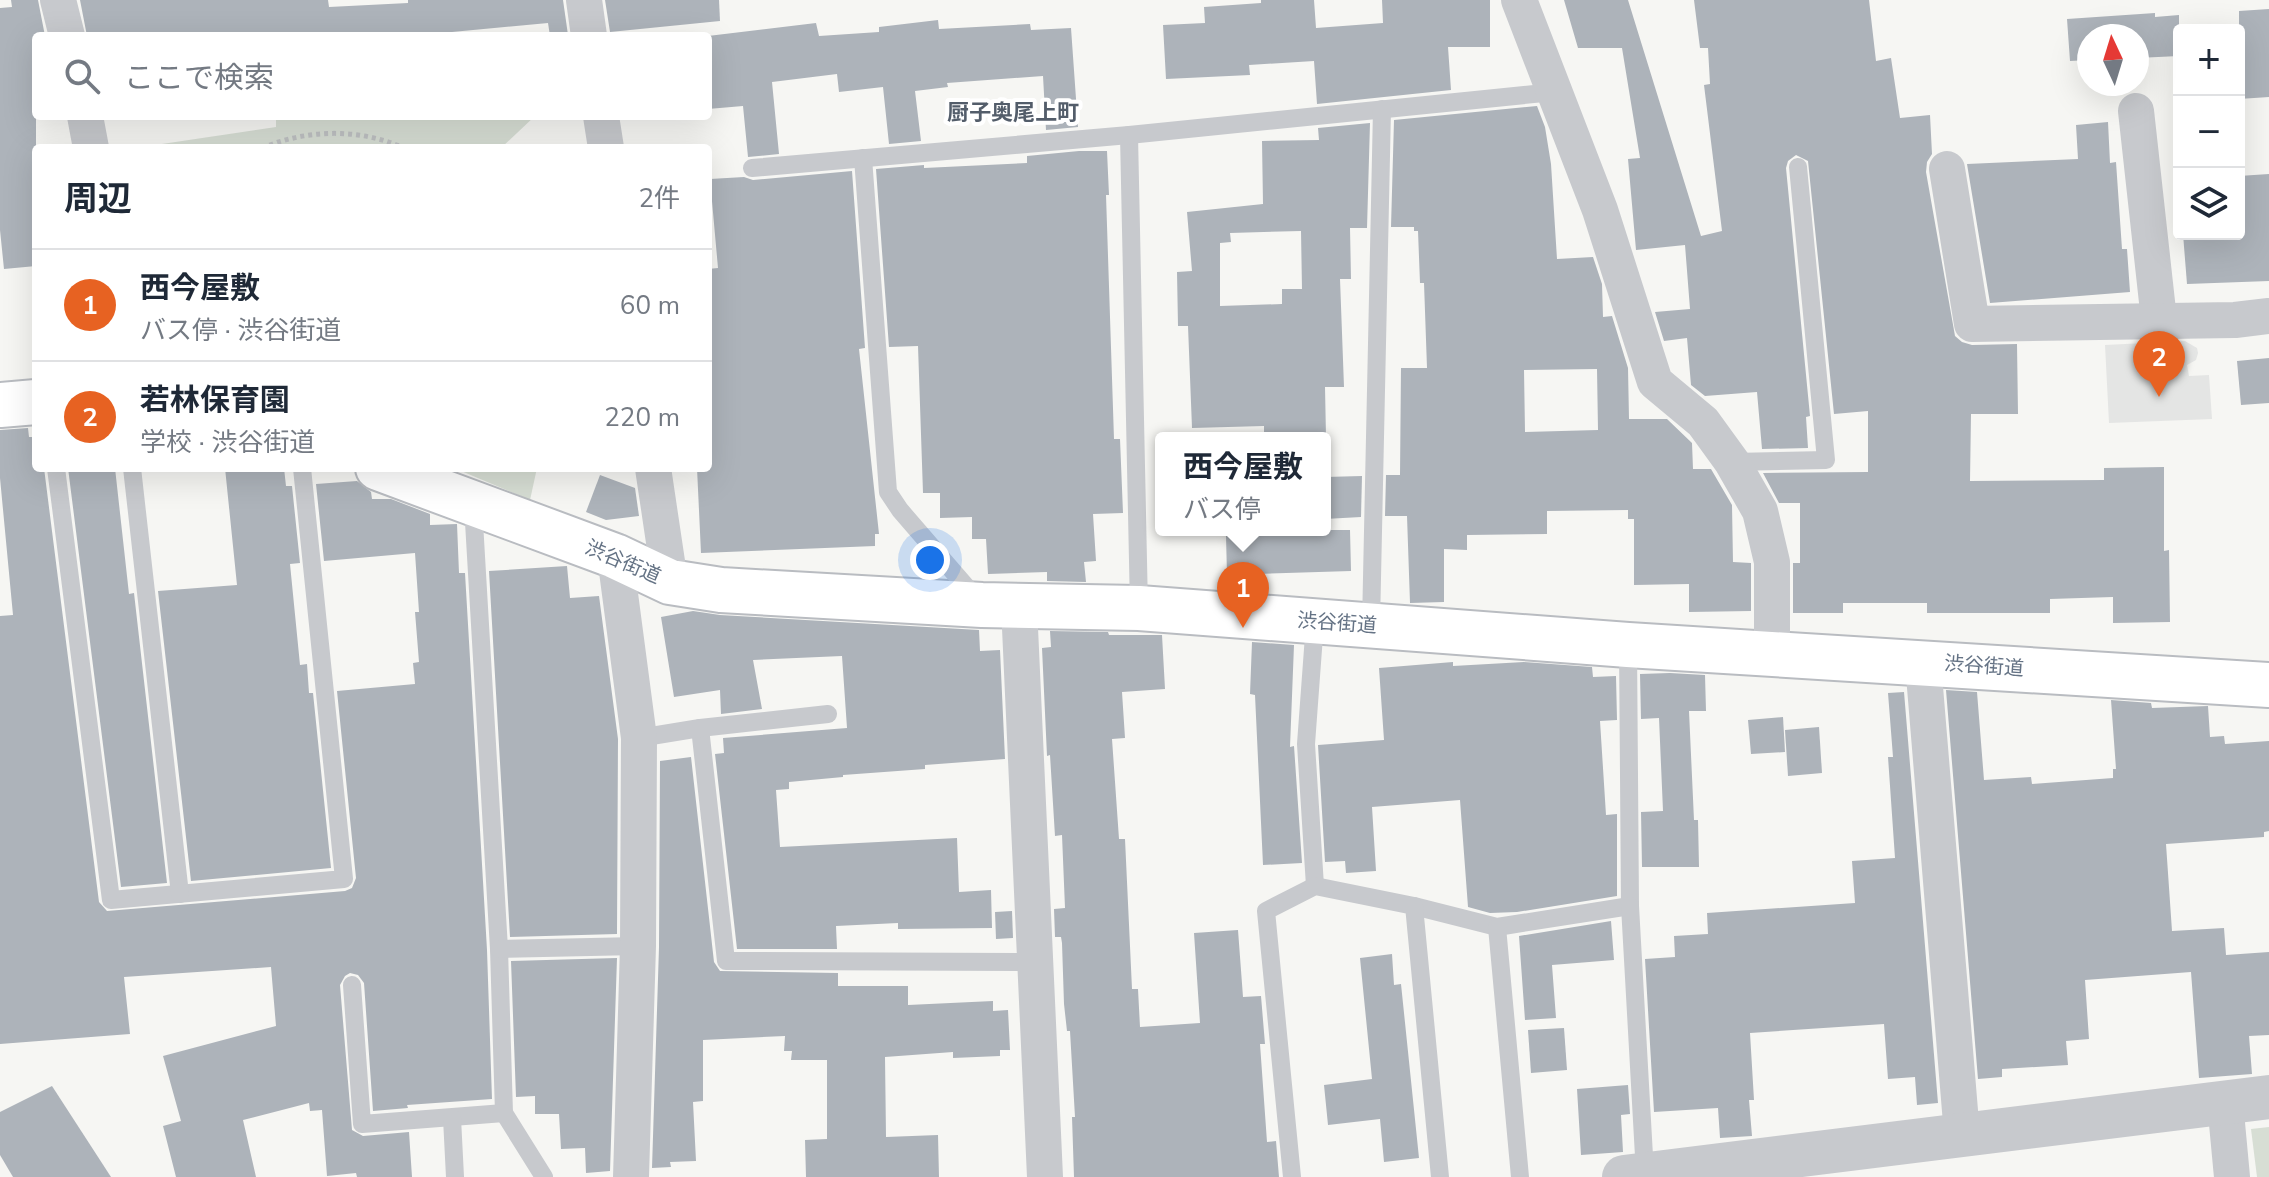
<!DOCTYPE html>
<html lang="ja">
<head>
<meta charset="utf-8">
<style>
	body { margin:0; font-family:"Nunito Sans","Noto Sans JP",sans-serif; background:#f2f2f3; color:#1f2937 }
	.controls { position:absolute; right:24px; top:24px; display:grid; overflow:hidden; border-radius:8px; box-shadow:0 8px 32px #0002 }
	.controls button { width:72px; height:72px; display:grid; place-items:center; padding:0; border:0; border-bottom:2px solid #e0e1e3; background:#fff; color:#1f2937; font:40px sans-serif }
	.compass { position:absolute; left:2077px; top:24px; width:72px; height:72px; border-radius:50%; background:#fff; box-shadow:0 8px 32px #0002; rotate:356deg }
	.you { position:absolute; left:930px; top:560px; width:28px; height:28px; margin:-20px; border:6px solid #fff; border-radius:50%; background:#1a73e8; box-shadow:0 0 0 12px #1a73e833 }
	.badge { display:grid; place-items:center; width:52px; height:52px; border-radius:50%; background:#e76222; color:#fff; font-size:26px; font-weight:700 }
	.pin { position:absolute; translate:-50% -66px; filter:drop-shadow(0 2px 4px #0008) }
	.pin::after { content:''; position:absolute; top:42px; width:28px; height:24px; background:inherit; clip-path:polygon(0 0,100% 0,50% 100%) }
	.popup { position:absolute; left:1155px; top:432px; width:176px; height:104px; box-sizing:border-box; display:grid; place-content:center; border-radius:8px; background:#fff; filter:drop-shadow(0 2px 6px #0005); font-size:26px; white-space:nowrap; color:#747a83 }
	.popup b { font-size:30px; color:#1f2937 }
	.popup::after { content:''; position:absolute; left:50%; top:100%; margin-left:-16px; border:16px solid transparent; border-top-color:#fff }
	.list { margin:0; padding:0; list-style:none }
	h2 { display:flex; justify-content:space-between; align-items:center; height:104px; margin:0; padding:0 32px; font-size:34px }
	h2 small { font-size:26px; font-weight:400; color:#747a83 }
	.list li { display:grid; grid-template-columns:52px 1fr auto; gap:24px; align-items:center; box-sizing:border-box; height:112px; padding:0 32px; border-top:2px solid #e0e1e3 }
	.list b { display:block; font-size:30px; white-space:nowrap }
	.list p { margin:0; font-size:26px; white-space:nowrap; color:#747a83 }
	.list em { font-size:26px; font-style:normal; color:#747a83 }
	.icon { flex:none; width:44px; height:44px; fill:none; stroke:currentColor; stroke-width:2; stroke-linecap:round; stroke-linejoin:round }
	.map { position:relative; flex:none; width:2269px; height:1177px; overflow:hidden }
	.search { position:absolute; background:#fff; box-shadow:0 8px 32px #0002; left:32px; top:32px; width:680px; height:88px; display:flex; align-items:center; gap:20px; box-sizing:border-box; padding:0 28px; border-radius:8px; color:#747a83; font-size:30px }
	.panel { position:absolute; background:#fff; box-shadow:0 8px 32px #0002; left:32px; top:144px; width:680px; height:328px; border-radius:8px }
	.map>svg:first-child { display:block }
	.built { fill:#e4e5e4 }
	.green { fill:#d7ded4 }
	.building { fill:#adb3ba; fill-rule:evenodd }
	.lines { fill:none; stroke-linecap:round; stroke-linejoin:round }
	.secondary-casing { stroke:#b9bcc1; stroke-width:48 }
	.path { stroke:#bec0c2; stroke-width:5; stroke-dasharray:4 4; stroke-linecap:butt }
	.service { stroke:#c7c9cd; stroke-width:18 }
	.minor { stroke:#c7c9cd; stroke-width:36 }
	.tertiary { stroke:#c7c9cd; stroke-width:44 }
	.secondary { stroke:#fff; stroke-width:44 }
	.labels { text-anchor:middle; dominant-baseline:central; stroke-width:8; stroke-linejoin:round; paint-order:stroke }
	.street-label { font-size:20px; fill:#657385; stroke:#fff }
	.neighbourhood-label { font-size:22px; font-weight:bold; fill:#535d6a; stroke:#fff }
</style>
</head>
<body>
<div class="map">
<svg width="2269" height="1177" viewBox="0 0 2269 1177">
	<rect width="100%" height="100%" fill="#f6f6f3"/>
	<!-- built -->
	<polygon class="built" points="2185,341 2197,348 2198,353 2196,360 2187,365 2189,376 2209,375 2212,419 2109,423 2105,345"/>
	<!-- green -->
	<g class="green">
		<polygon points="276,116 535,116 501,148 135,148 276,127"/>
		<polygon points="454,468 537,468 530,500"/>
		<polygon points="2269,1127 2269,1177 2257,1177 2251,1129"/>
	</g>
	<!-- building -->
	<g class="building">
		<polygon points="11,0 38,0 45,36 36,36 36,266 4,269 0,230 0,8 12,7"/>
		<polygon points="80,0 328,0 329,7 408,3 408,0 563,0 568,35 550,36 548,23 452,32 452,36 180,36 179,33 87,36"/>
		<polygon points="605,0 719,0 720,21 610,32"/>
		<polygon points="1261,0 1314,0 1316,28 1383,23 1382,0 1490,0 1490,47 1448,47 1451,90 1317,104 1314,61 1249,65 1250,75 1166,79 1163,25 1205,23 1204,7 1261,3"/>
		<polygon points="1564,0 1628,0 1701,236 1722,231 1704,85 1710,84 1708,48 1700,48 1694,0 1869,0 1876,61 1891,58 1900,118 1930,115 1932,154 1927,162 1926,172 1955,336 1962,342 1972,345 2017,344 2018,414 1971,414 1970,481 2104,480 2104,468 2164,467 2164,551 2169,550 2170,622 2113,623 2113,597 2050,599 2050,613 1927,613 1927,603 1843,603 1843,613 1793,613 1793,563 1800,563 1800,503 1779,503 1763,473 1868,472 1868,411 1834,414 1808,161 1796,155 1788,161 1786,168 1810,416 1806,417 1808,448 1762,449 1757,392 1705,396 1691,385 1687,338 1664,341 1655,312 1690,309 1685,245 1636,250 1628,159 1640,158 1622,48 1578,48"/>
		<polygon points="2269,9 2269,97 2239,99 2239,11"/>
		<polygon points="2155,13 2155,17 2179,15 2179,56 2137,58 2137,36 2089,36 2089,60 2070,61 2067,19"/>
		<polygon points="938,20 939,29 1030,24 1031,30 1071,28 1078,127 1046,130 1043,76 947,83 948,87 915,91 921,141 889,144 883,87 839,92 837,74 772,82 779,154 748,157 743,106 708,109 708,36 816,23 819,36 879,32 879,27"/>
		<path d="M1537,106L1545,127L1551,164L1557,259L1593,257L1602,284L1603,317L1612,316L1628,368L1629,419H1667L1692,443L1693,469H1711L1732,505L1733,562L1751,563V611L1689,612V584L1634,585V519H1628V510L1547,511V534L1467,535V550L1444,549V602L1410,603L1407,516H1385L1386,475H1400L1401,368H1427L1424,283H1420L1418,231H1414V227H1391L1394,120ZM1597,369L1598,430L1525,432L1524,370Z"/>
		<polygon points="2108,122 2110,163 2116,162 2122,249 2127,249 2130,292 1990,303 1967,164 2078,159 2076,125"/>
		<path d="M1370,123L1367,228H1350L1351,279H1340L1344,387H1325L1326,437L1264,438V426L1192,428L1188,326H1178L1177,272L1192,271L1187,212L1263,204L1262,141L1319,140L1318,128ZM1301,231L1302,289H1282V304L1220,306V243L1231,242L1230,233Z"/>
		<polygon points="1079,151 1107,151 1109,195 1106,195 1114,439 1120,439 1123,513 1093,514 1096,561 1084,562 1086,582 1047,581 1047,572 988,574 986,539 972,539 972,517 940,518 940,493 923,493 918,346 889,347 876,169 924,165 924,168 1027,163 1027,156"/>
		<polygon points="852,171 865,348 859,349 879,534 875,534 875,546 701,553 697,468 708,468 708,269 718,268 710,179 744,177 753,180"/>
		<polygon points="2269,174 2269,281 2187,284 2183,234 2239,234 2239,176"/>
		<polygon points="2269,358 2269,403 2241,405 2237,361"/>
		<polygon points="28,428 29,437 36,437 36,468 44,468 99,902 107,911 345,891 352,888 356,878 337,691 415,684 413,663 419,662 415,612 419,612 415,553 324,561 316,484 357,481 371,492 372,499 391,499 430,514 430,525 457,524 459,573 465,573 487,950 492,1099 407,1105 408,1108 373,1111 364,983 358,975 350,973 345,976 340,985 352,1130 363,1136 409,1132 412,1177 357,1177 356,1173 327,1176 322,1110 310,1111 309,1103 243,1120 256,1177 176,1177 163,1126 181,1121 163,1056 276,1026 271,967 124,977 130,1034 0,1044 0,616 13,615 0,478 0,430"/>
		<polygon points="68,468 115,468 129,594 134,593 167,883 121,887"/>
		<polygon points="225,468 284,468 286,486 292,486 300,563 290,564 300,665 307,664 309,693 313,693 331,868 191,881 158,591 237,585"/>
		<polygon points="600,475 635,488 639,516 606,520 586,512"/>
		<polygon points="1362,476 1361,517 1325,519 1325,477"/>
		<polygon points="1293,530 1350,530 1351,571 1227,575 1226,536 1293,535"/>
		<polygon points="567,566 570,598 599,596 618,739 617,934 510,937 489,571"/>
		<polygon points="693,611 720,615 979,630 980,651 1000,650 1005,759 925,765 925,769 843,775 843,777 789,782 789,789 776,790 780,847 957,838 959,892 991,890 992,928 898,929 898,923 836,926 837,949 737,949 715,754 724,753 723,738 847,728 842,656 753,660 762,709 721,714 720,690 674,697 661,617"/>
		<polygon points="1050,631 1108,632 1109,635 1162,635 1165,689 1122,692 1125,738 1112,739 1119,839 1125,839 1132,989 1138,989 1140,1027 1200,1023 1194,933 1238,930 1243,997 1261,996 1265,1044 1260,1044 1267,1142 1276,1141 1279,1177 1074,1177 1072,1117 1075,1117 1070,1031 1067,1031 1064,1004 1062,943 1061,937 1055,937 1054,909 1065,908 1062,835 1055,836 1050,755 1047,756 1042,648 1051,647"/>
		<polygon points="1252,642 1294,645 1290,747 1294,746 1302,863 1263,865 1255,695 1250,694"/>
		<polygon points="1453,662 1453,666 1524,662 1592,667 1593,677 1616,676 1617,720 1600,721 1606,815 1617,814 1617,896 1517,912 1490,913 1468,907 1460,800 1372,807 1376,871 1346,873 1345,861 1325,862 1318,745 1384,740 1379,668"/>
		<polygon points="1670,673 1705,675 1706,711 1689,711 1694,820 1698,820 1699,867 1642,867 1641,812 1663,811 1659,718 1641,719 1640,674"/>
		<polygon points="1946,690 1977,692 1984,780 2031,777 2032,784 2113,778 2113,769 2116,769 2111,700 2151,703 2152,708 2208,706 2210,737 2224,736 2225,744 2269,741 2269,831 2264,832 2264,837 2166,844 2172,931 2224,928 2226,955 2269,952 2269,1035 2249,1036 2252,1074 2199,1078 2191,972 2085,980 2089,1039 2066,1041 2068,1065 2002,1069 2002,1077 1978,1079"/>
		<polygon points="1904,692 1938,1103 1917,1105 1915,1077 1888,1079 1884,1024 1750,1033 1754,1100 1749,1100 1752,1136 1720,1138 1718,1108 1654,1112 1645,959 1675,957 1674,936 1708,934 1707,913 1855,903 1852,861 1895,858 1888,757 1893,757 1888,693"/>
		<polygon points="1783,717 1785,752 1751,754 1748,720"/>
		<polygon points="1819,727 1822,773 1788,776 1785,730"/>
		<polygon points="691,757 714,962 720,971 838,973 838,986 908,986 908,1005 993,1001 993,1011 1008,1010 1010,1050 1000,1050 1000,1056 953,1058 953,1052 885,1057 886,1137 938,1135 939,1177 806,1177 805,1140 827,1139 827,1060 791,1060 792,1051 784,1051 785,1036 703,1040 703,1101 693,1102 696,1161 670,1162 671,1167 652,1168 659,947 660,761"/>
		<polygon points="1012,911 1013,938 996,939 995,912"/>
		<polygon points="1611,921 1614,960 1552,965 1556,1018 1525,1020 1519,936"/>
		<polygon points="1392,954 1394,985 1401,984 1419,1158 1384,1162 1380,1119 1328,1125 1324,1085 1372,1079 1360,958"/>
		<polygon points="617,958 610,1171 586,1173 585,1148 561,1149 559,1114 535,1114 535,1096 516,1097 511,961"/>
		<polygon points="1564,1028 1567,1070 1531,1073 1528,1030"/>
		<polygon points="1628,1085 1630,1114 1621,1115 1623,1152 1581,1155 1577,1089"/>
		<polygon points="52,1086 111,1177 13,1177 0,1155 0,1112"/>
	</g>
	<g class="lines">
		<!-- secondary casing -->
		<g class="secondary-casing">
			<g id="secondary">
				<polyline points="0,405 36,402"/>
				<polyline points="378,468 615,556 670,582 721,590 982,605 1139,608 1628,645 2269,685"/>
			</g>
		</g>
		<!-- path -->
		<path class="path" d="M262,148C308,129 359,128 404,148"/>
		<!-- service -->
		<g class="service">
			<polyline points="1129,135 1139,608"/>
			<polyline points="863,158 888,492 900,510 976,598"/>
			<polyline points="752,168 1129,135 1554,92"/>
			<polyline points="1732,462 1826,460 1798,167"/>
			<polyline points="56,468 111,900 344,879 302,468"/>
			<polyline points="132,468 180,894"/>
			<polyline points="473,505 499,949 504,1113 544,1177"/>
			<polyline points="1315,622 1306,744 1315,886"/>
			<polyline points="1371,625 1382,109"/>
			<polyline points="700,728 726,961 1037,962"/>
			<polyline points="639,738 700,728 828,714"/>
			<polyline points="1414,906 1497,927 1630,906 1628,645"/>
			<polyline points="1630,906 1645,1174"/>
			<polyline points="1497,927 1520,1177"/>
			<polyline points="499,949 638,946"/>
			<polyline points="352,985 362,1124 504,1113"/>
			<polyline points="452,1118 455,1177"/>
			<polyline points="1292,1177 1266,911 1315,886 1414,906 1440,1177"/>
		</g>
		<!-- minor -->
		<g class="minor">
			<polyline points="58,0 67,36"/>
			<polyline points="584,0 589,36"/>
			<polyline points="1519,0 1600,210 1655,382 1703,422 1732,462 1760,511 1772,562 1772,653"/>
			<polyline points="2136,111 2159,320"/>
			<polyline points="85,116 91,148"/>
			<polyline points="601,116 606,148"/>
			<polyline points="1947,169 1972,324 2235,320 2269,316"/>
			<polyline points="653,468 670,582"/>
			<polyline points="615,556 639,738 638,946 631,1177"/>
			<polyline points="1019,606 1045,1177"/>
			<polyline points="1923,663 1962,1135"/>
			<polyline points="2225,1102 2232,1177"/>
		</g>
		<!-- tertiary -->
		<polyline class="tertiary" points="1624,1177 2269,1097"/>
		<!-- secondary -->
		<use href="#secondary" class="secondary"/>
	</g>
	<g class="labels">
		<!-- street labels -->
		<g class="street-label">
			<text transform="translate(623 562) rotate(23)">渋谷街道</text>
			<text transform="translate(1337 623) rotate(4)">渋谷街道</text>
			<text transform="translate(1984 666) rotate(4)">渋谷街道</text>
		</g>
		<!-- neighbourhood labels -->
		<g class="neighbourhood-label">
			<text x="1013" y="113">厨子奥尾上町</text>
		</g>
	</g>
</svg>
<div class="controls">
<button>+</button>
<button>−</button>
<button><svg class="icon" aria-label="layers" viewBox="0 0 24 24"><path d="M12 4l9 5-9 5-9-5zM3 14l9 5 9-5"/></svg></button>
</div>
<svg class="compass" viewBox="-18 -18 36 36"><path d="M0-13l5 13h-10z" fill="#e53935"/><path d="M0 13l5-13h-10z" fill="#747a83"/></svg>
<div class="you"></div>
<div class="pin badge" style="left:1243px;top:628px">1</div>
<div class="popup"><b>西今屋敷</b>バス停</div>
<div class="pin badge" style="left:2159px;top:397px">2</div>
<div class="search"><svg class="icon" aria-label="search" viewBox="0 0 24 24"><circle cx="10" cy="10" r="6"/><path d="M15 15l6 6"/></svg>ここで検索</div>
<section class="panel">
<h2>周辺<small>2件</small></h2>
<ul class="list">
<li><span class="badge">1</span><div><b>西今屋敷</b><p>バス停 · 渋谷街道</p></div><em>60 m</em></li>
<li><span class="badge">2</span><div><b>若林保育園</b><p>学校 · 渋谷街道</p></div><em>220 m</em></li>
</ul>
</section>
</div>
</body>
</html>
